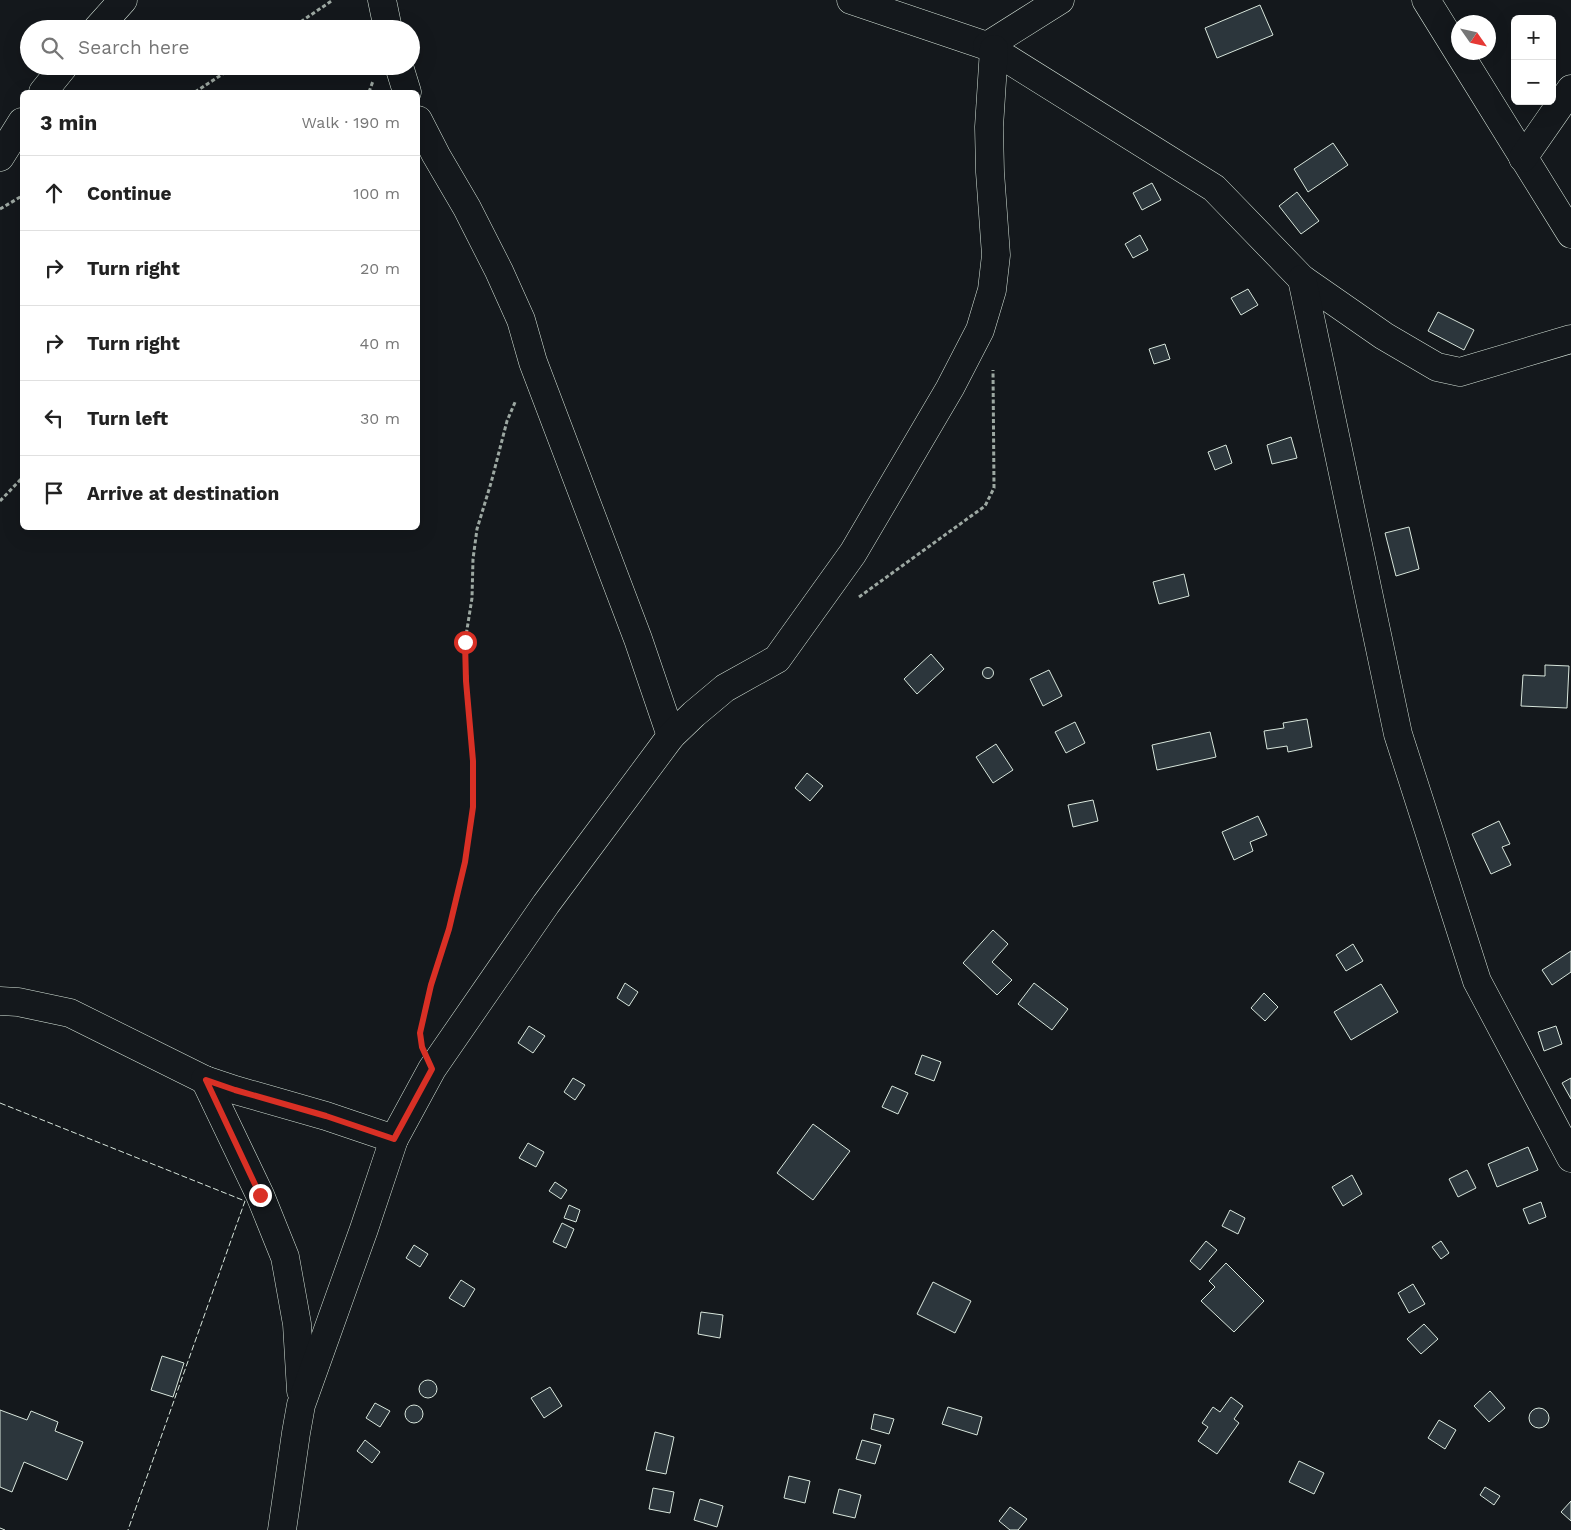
<!DOCTYPE html>
<html lang="en">
<head>
<meta charset="utf-8">
<style>
	body { margin:0; font-family:"Work Sans",sans-serif; background:#f6f6f6; color:#222 }
	.controls { position:absolute; right:15px; top:15px; display:grid; overflow:hidden; border-radius:8px; box-shadow:0 5px 20px #0002 }
	.controls button { width:45px; height:45px; display:grid; place-items:center; padding:0; border:0; border-bottom:1px solid #e0e0e0; background:#fff; color:#222; font:25px sans-serif }
	.compass { position:absolute; left:1451px; top:15px; width:45px; height:45px; border-radius:50%; background:#fff; box-shadow:0 5px 20px #0002; rotate:124deg }
	.stop { position:absolute; width:15px; height:15px; margin:-11px; border:4px solid #d93025; border-radius:50%; background:#fff }
	.stop.end { background:#d93025; border-color:#fff; box-shadow:0 1px 5px #0008 }
	.list { margin:0; padding:0; list-style:none }
	h2 { display:flex; justify-content:space-between; align-items:center; height:65px; margin:0; padding:0 20px; font-size:21px }
	h2 small { font-size:16px; font-weight:400; color:#767676 }
	.list li { display:grid; grid-template-columns:32px 1fr auto; gap:15px; align-items:center; box-sizing:border-box; height:75px; padding:0 20px; border-top:1px solid #e0e0e0 }
	.list b { display:block; font-size:19px; white-space:nowrap }
	.list em { font-size:16px; font-style:normal; color:#767676 }
	.icon { flex:none; width:28px; height:28px; fill:none; stroke:currentColor; stroke-width:2; stroke-linecap:round; stroke-linejoin:round }
	.map { position:relative; flex:none; width:1571px; height:1530px; overflow:hidden }
	.search { position:absolute; background:#fff; box-shadow:0 5px 20px #0002; left:20px; top:20px; width:400px; height:55px; display:flex; align-items:center; gap:12px; box-sizing:border-box; padding:0 18px; border-radius:28px; color:#767676; font-size:19px }
	.panel { position:absolute; background:#fff; box-shadow:0 5px 20px #0002; left:20px; top:90px; width:400px; height:440px; border-radius:8px }
	.map>svg:first-child { display:block }
	.building { fill:#2c363c; stroke:#d8e6dc }
	.lines { fill:none; stroke-linecap:round; stroke-linejoin:round }
	.minor-casing { stroke:#d8e6dc; stroke-width:29 }
	.path { stroke:#9da8a2; stroke-width:3; stroke-dasharray:4 2.5; stroke-linecap:butt }
	.minor { stroke:#14181c; stroke-width:28 }
	.fence { stroke:#d8e6dc; stroke-width:1; stroke-dasharray:6 2.5; stroke-linecap:butt }
	.route { stroke:#d93025; stroke-width:6 }
</style>
</head>
<body>
<div class="map">
<svg width="1571" height="1530" viewBox="0 0 1571 1530">
	<rect width="100%" height="100%" fill="#14181c"/>
	<!-- building -->
	<g class="building">
		<polygon points="1260,5 1273,35 1217,58 1205,28"/>
		<polygon points="1333,143 1348,165 1308,192 1294,169"/>
		<polygon points="1152,183 1161,200 1142,210 1133,193"/>
		<polygon points="1297,192 1319,221 1301,234 1279,206"/>
		<polygon points="1140,235 1148,250 1133,258 1125,244"/>
		<polygon points="1248,289 1258,305 1241,315 1231,298"/>
		<polygon points="1438,312 1474,330 1464,350 1428,331"/>
		<polygon points="1165,344 1170,359 1154,364 1149,349"/>
		<polygon points="1291,437 1297,458 1272,464 1267,445"/>
		<polygon points="1226,445 1232,463 1215,470 1208,452"/>
		<polygon points="1409,527 1419,569 1396,576 1385,533"/>
		<polygon points="1184,574 1189,596 1159,604 1153,582"/>
		<polygon points="931,654 944,669 917,694 904,679"/>
		<polygon points="1545,665 1569,666 1567,708 1521,706 1523,675 1545,676"/>
		<circle cx="988" cy="673" r="5.5"/>
		<polygon points="1049,670 1062,696 1043,706 1030,679"/>
		<polygon points="1307,719 1312,747 1288,752 1287,746 1267,749 1264,731 1284,728 1283,723"/>
		<polygon points="1075,722 1085,743 1066,753 1055,732"/>
		<polygon points="1210,732 1216,757 1157,770 1152,745"/>
		<polygon points="996,744 1013,770 993,783 976,757"/>
		<polygon points="807,773 823,786 810,801 795,788"/>
		<polygon points="1093,800 1098,821 1073,827 1068,805"/>
		<polygon points="1258,816 1267,835 1250,842 1253,851 1234,860 1222,832"/>
		<polygon points="1499,821 1510,844 1502,847 1511,865 1491,874 1472,834"/>
		<polygon points="993,930 1008,944 992,962 1012,980 997,995 963,963"/>
		<polygon points="1353,944 1363,961 1346,971 1336,955"/>
		<polygon points="1571,951 1571,972 1552,985 1542,970"/>
		<polygon points="625,983 638,992 629,1006 617,998"/>
		<polygon points="1034,983 1068,1009 1052,1030 1018,1004"/>
		<polygon points="1381,984 1398,1012 1351,1040 1334,1012"/>
		<polygon points="1264,993 1278,1007 1265,1021 1251,1008"/>
		<polygon points="529,1026 545,1036 533,1053 518,1043"/>
		<polygon points="1556,1026 1562,1044 1544,1051 1538,1032"/>
		<polygon points="922,1055 941,1062 934,1081 915,1074"/>
		<polygon points="573,1078 585,1085 575,1100 564,1092"/>
		<polygon points="1571,1078 1571,1099 1562,1083"/>
		<polygon points="892,1086 908,1093 898,1114 882,1107"/>
		<polygon points="813,1124 850,1151 813,1200 777,1173"/>
		<polygon points="528,1143 544,1152 536,1167 519,1158"/>
		<polygon points="1528,1147 1538,1170 1497,1187 1488,1164"/>
		<polygon points="1467,1170 1476,1188 1458,1197 1449,1179"/>
		<polygon points="1352,1175 1362,1194 1343,1206 1332,1187"/>
		<polygon points="555,1182 567,1190 561,1199 549,1191"/>
		<polygon points="1541,1202 1546,1217 1529,1224 1523,1209"/>
		<polygon points="569,1205 580,1210 576,1222 564,1218"/>
		<polygon points="1230,1210 1245,1218 1238,1234 1222,1226"/>
		<polygon points="562,1223 574,1229 566,1248 553,1242"/>
		<polygon points="1206,1241 1217,1250 1200,1270 1190,1261"/>
		<polygon points="1441,1241 1449,1253 1441,1259 1432,1247"/>
		<polygon points="414,1245 428,1254 420,1267 406,1258"/>
		<polygon points="1226,1263 1264,1301 1234,1332 1201,1301 1215,1287 1209,1281"/>
		<polygon points="461,1280 475,1289 464,1307 449,1298"/>
		<polygon points="933,1282 971,1301 955,1333 917,1314"/>
		<polygon points="1413,1284 1425,1304 1409,1313 1398,1293"/>
		<polygon points="701,1312 723,1315 720,1338 698,1334"/>
		<polygon points="1424,1324 1438,1339 1421,1354 1407,1339"/>
		<polygon points="162,1356 184,1363 173,1397 151,1390"/>
		<circle cx="428" cy="1389" r="9"/>
		<polygon points="550,1387 562,1406 544,1418 531,1398"/>
		<polygon points="1490,1391 1505,1408 1489,1422 1474,1406"/>
		<polygon points="1231,1397 1243,1406 1234,1419 1239,1423 1217,1454 1198,1441 1208,1427 1202,1423 1213,1407 1220,1412"/>
		<polygon points="375,1403 390,1411 380,1427 366,1418"/>
		<circle cx="414" cy="1414" r="9"/>
		<polygon points="948,1407 982,1417 977,1435 942,1424"/>
		<circle cx="1539" cy="1418" r="10"/>
		<polygon points="0,1410 27,1420 31,1411 58,1422 55,1431 83,1442 67,1480 24,1462 12,1492 0,1487"/>
		<polygon points="874,1414 894,1419 889,1434 871,1429"/>
		<polygon points="1439,1420 1456,1430 1445,1449 1428,1438"/>
		<polygon points="655,1432 674,1437 666,1474 646,1470"/>
		<polygon points="365,1440 380,1452 372,1463 357,1451"/>
		<polygon points="862,1440 881,1445 875,1464 856,1459"/>
		<polygon points="1299,1461 1324,1473 1314,1494 1289,1482"/>
		<polygon points="789,1476 810,1481 805,1503 784,1498"/>
		<polygon points="1485,1487 1500,1496 1494,1505 1480,1495"/>
		<polygon points="653,1488 674,1492 670,1513 649,1509"/>
		<polygon points="839,1489 861,1495 855,1518 833,1513"/>
		<polygon points="700,1499 723,1506 717,1527 694,1520"/>
		<polygon points="1571,1501 1571,1521 1561,1512"/>
		<polygon points="1010,1507 1027,1519 1018,1530 1010,1530 999,1521"/>
	</g>
	<g class="lines">
		<!-- minor casing -->
		<g class="minor-casing">
			<g id="minor">
				<polyline points="382,0 388,29"/>
				<polyline points="851,0 987,46"/>
				<polyline points="1060,0 987,46 1214,188 1302,279 1384,336 1437,367 1460,372 1571,339"/>
				<polyline points="1426,0 1571,234"/>
				<polyline points="97,29 123,0"/>
				<polyline points="399,66 407,92"/>
				<polyline points="43,92 64,66"/>
				<polyline points="418,120 436,155 467,208 499,271 521,320 533,362 638,639 671,736"/>
				<polyline points="0,157 22,122"/>
				<polyline points="1523,158 1571,89"/>
				<polyline points="1302,279 1398,734 1477,981 1571,1158"/>
				<polyline points="0,1001 18,1002 70,1013 205,1080 235,1090 326,1116 394,1139"/>
				<polyline points="205,1080 260,1195 285,1257 297,1324 301,1391"/>
				<polyline points="282,1530 296,1433 301,1405 364,1229 394,1139 432,1069 546,904 671,736 694,714 725,688 777,659 853,553 950,388 980,330 992,290 996,255 990,172 989,127 994,49"/>
			</g>
		</g>
		<!-- path -->
		<g class="path">
			<polyline points="290,29 333,0"/>
			<polyline points="195,92 235,66"/>
			<polyline points="369,92 373,81"/>
			<polyline points="0,209 22,196"/>
			<polyline points="0,501 22,478"/>
			<polyline points="859,597 985,506 994,488 993,370"/>
			<polyline points="421,1030 431,985 449,929 465,862 473,807 473,761 469,720 465,642 472,598 473,559 477,529 491,483 507,421 516,400"/>
		</g>
		<!-- minor -->
		<use href="#minor" class="minor"/>
		<!-- fence -->
		<g class="fence">
			<polyline points="0,1103 245,1201 128,1530"/>
			<polyline points="0,1528 5,1530"/>
		</g>
	</g>
	<g class="lines">
		<!-- route -->
		<polyline class="route" points="260,1195 206,1080 235,1090 326,1116 394,1139 432,1069 422,1047 420,1033 431,985 449,929 465,862 473,807 473,761 466,681 465,642"/>
	</g>
</svg>
<div class="controls">
<button>+</button>
<button>−</button>
</div>
<svg class="compass" viewBox="-18 -18 36 36"><path d="M0-13l5 13h-10z" fill="#e53935"/><path d="M0 13l5-13h-10z" fill="#767676"/></svg>
<div class="stop" style="left:465px;top:642px"></div>
<div class="stop end" style="left:260px;top:1195px"></div>
<div class="search"><svg class="icon" aria-label="search" viewBox="0 0 24 24"><circle cx="10" cy="10" r="6"/><path d="M15 15l6 6"/></svg>Search here</div>
<section class="panel">
<h2>3 min<small>Walk · 190 m</small></h2>
<ul class="list">
<li><svg class="icon" aria-label="ahead" viewBox="0 0 24 24"><path d="M12 20V5M6 11l6-6 6 6"/></svg><div><b>Continue</b></div><em>100 m</em></li>
<li><svg class="icon" aria-label="right" viewBox="0 0 24 24"><path d="M7 20v-9h11M14 6l5 5-5 5"/></svg><div><b>Turn right</b></div><em>20 m</em></li>
<li><svg class="icon" aria-label="right" viewBox="0 0 24 24"><path d="M7 20v-9h11M14 6l5 5-5 5"/></svg><div><b>Turn right</b></div><em>40 m</em></li>
<li><svg class="icon" aria-label="left" viewBox="0 0 24 24"><path d="M17 20v-9H6M10 6l-5 5 5 5"/></svg><div><b>Turn left</b></div><em>30 m</em></li>
<li><svg class="icon" aria-label="arrive" viewBox="0 0 24 24"><path d="M6 21V4h12l-3 4 3 4H6"/></svg><div><b>Arrive at destination</b></div></li>
</ul>
</section>
</div>
</body>
</html>
